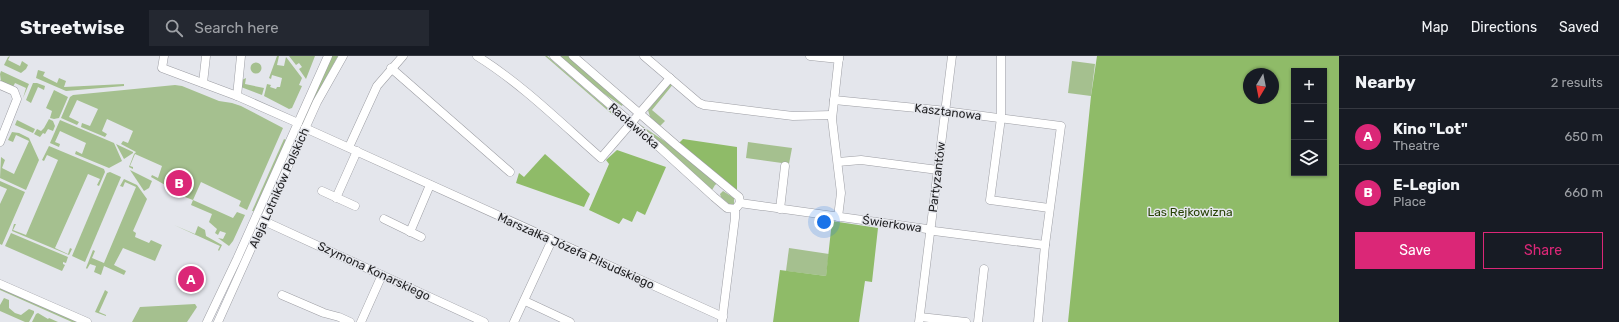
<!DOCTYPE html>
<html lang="en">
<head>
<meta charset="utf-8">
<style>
	body { margin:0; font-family:Rubik,sans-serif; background:#242831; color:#f1f3f6 }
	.controls { position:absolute; right:12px; top:12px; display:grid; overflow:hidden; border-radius:0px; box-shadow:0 1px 3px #0004 }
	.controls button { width:36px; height:36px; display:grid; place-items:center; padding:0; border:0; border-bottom:1px solid #363941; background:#171b24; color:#f1f3f6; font:20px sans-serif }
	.compass { position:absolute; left:1243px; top:12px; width:36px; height:36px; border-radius:50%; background:#171b24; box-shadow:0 1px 3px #0004; rotate:190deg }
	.you { position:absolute; left:824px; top:166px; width:14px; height:14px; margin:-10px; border:3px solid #fff; border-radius:50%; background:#1a73e8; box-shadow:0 0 0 6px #1a73e833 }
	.badge { display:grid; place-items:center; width:26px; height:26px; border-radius:50%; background:#db2777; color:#fff; font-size:13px; font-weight:700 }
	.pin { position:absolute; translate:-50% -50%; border:2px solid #fff; box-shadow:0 1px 4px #0006 }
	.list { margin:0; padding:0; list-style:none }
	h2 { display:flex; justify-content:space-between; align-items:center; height:52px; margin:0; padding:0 16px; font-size:17px }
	h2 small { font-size:13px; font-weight:400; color:#9ea1a6 }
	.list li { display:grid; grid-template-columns:26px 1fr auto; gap:12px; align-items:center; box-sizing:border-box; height:56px; padding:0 16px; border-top:1px solid #363941 }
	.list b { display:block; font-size:15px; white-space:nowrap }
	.list p { margin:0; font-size:13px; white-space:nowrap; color:#9ea1a6 }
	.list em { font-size:13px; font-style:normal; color:#9ea1a6 }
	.actions { display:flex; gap:8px; padding:12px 16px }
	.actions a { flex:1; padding:9px 0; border:1px solid #db2777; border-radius:0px; text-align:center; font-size:14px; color:#db2777 }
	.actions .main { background:#db2777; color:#fff }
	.icon { flex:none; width:22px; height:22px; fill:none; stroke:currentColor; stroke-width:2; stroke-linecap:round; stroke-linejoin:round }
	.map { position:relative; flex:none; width:1339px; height:266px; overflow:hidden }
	header { display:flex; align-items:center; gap:24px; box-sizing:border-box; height:56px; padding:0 20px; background:#171b24; border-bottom:1px solid #363941 }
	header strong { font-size:19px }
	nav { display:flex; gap:22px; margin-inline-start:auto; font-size:14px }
	.search { width:280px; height:36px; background:#242831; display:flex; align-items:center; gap:10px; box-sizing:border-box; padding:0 14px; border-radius:0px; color:#9ea1a6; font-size:15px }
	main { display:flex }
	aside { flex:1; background:#171b24 }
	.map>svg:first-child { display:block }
	.green { fill:#a5c08f }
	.forest { fill:#8fbb68; fill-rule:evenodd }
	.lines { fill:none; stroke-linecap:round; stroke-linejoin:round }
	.minor-casing { stroke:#9d9ea4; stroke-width:9 }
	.minor { stroke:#fff; stroke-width:8 }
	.labels { text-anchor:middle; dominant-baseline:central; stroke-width:3; stroke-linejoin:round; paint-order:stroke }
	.street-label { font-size:12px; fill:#1f1f21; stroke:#e4e6ec }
	.park-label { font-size:12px; fill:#264103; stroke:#e4e6ec }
</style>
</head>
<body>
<header>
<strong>Streetwise</strong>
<div class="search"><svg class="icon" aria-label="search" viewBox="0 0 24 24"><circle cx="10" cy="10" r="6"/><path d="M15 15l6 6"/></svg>Search here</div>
<nav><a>Map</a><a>Directions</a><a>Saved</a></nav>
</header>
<main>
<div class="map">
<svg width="1339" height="266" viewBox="0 0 1339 266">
	<rect width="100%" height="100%" fill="#e4e6ec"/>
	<!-- green -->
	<g class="green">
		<polygon points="10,0 8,4 20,10 22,5 28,9 26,13 21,17 4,9 8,1"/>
		<polygon points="277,0 279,0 277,9 284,10 286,1 302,22 299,29 302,30 292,52 289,53 264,40 267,28 271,29 270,31 276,33 277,31 280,31 282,22 272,19 271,23 269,22"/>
		<polygon points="289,0 315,0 306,23 299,13 302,11 299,7 296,9"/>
		<polygon points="332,0 338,0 317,38 297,82 295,81"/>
		<polygon points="545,0 547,0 614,58 613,59"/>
		<polygon points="559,0 568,0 623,48 622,50 600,35"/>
		<polygon points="1072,5 1095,8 1091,40 1068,37"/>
		<circle cx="256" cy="12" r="5.5"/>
		<polygon points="38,14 45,16 43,20 57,27 59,22 66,25 64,31 124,28 124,30 66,35 36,22"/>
		<polygon points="1,15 29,28 23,42 26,32 15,27 13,31 1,26 0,18"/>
		<polygon points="246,22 245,28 264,32 262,39 241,31 242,24"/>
		<polygon points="33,27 37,27 45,30 44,34 38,31 31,47 26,44"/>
		<polygon points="670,28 673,28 670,32 652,54 665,65 660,70 650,61 648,54"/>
		<polygon points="175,29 182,30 219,45 232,47 241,50 283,72 247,154 239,150 241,145 201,126 193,144 233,162 237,156 245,159 233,185 229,190 218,182 223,183 226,177 220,175 218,179 215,177 217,173 209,166 212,158 191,149 193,144 185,141 192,122 189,120 188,122 176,118 174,120 171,119 167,130 151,121 152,119 158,122 162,110 135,98 130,110 133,111 133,113 129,111 134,98 136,96 121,88 123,85 128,87 133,75 107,63 102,75 107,78 105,81 81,71 82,67 90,70 98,53 77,44 69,61 79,66 77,69 61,62 70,41 73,39"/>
		<polygon points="54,34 68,41 59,62 54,63 50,62 52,55 46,52"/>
		<polygon points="49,63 53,65 55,70 53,75 48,73 45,78 43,77 40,81 34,78 37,73 41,75 44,72"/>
		<polygon points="17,64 35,73 33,77 15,69"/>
		<polygon points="60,64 114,87 122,105 109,112 75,98 76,95 82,98 86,87 60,75 55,86 60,88 59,91 50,87"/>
		<polygon points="639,68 666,86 690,101 718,127 715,129 712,134"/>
		<polygon points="12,76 19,77 29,82 39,104 26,134 0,122 1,101 5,104 2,112 14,118 29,85 16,79 13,86 8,84"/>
		<polygon points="284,83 286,84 254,155 252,155"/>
		<polygon points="748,86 792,92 789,108 746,102"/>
		<polygon points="116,88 133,96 133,97 124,103"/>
		<polygon points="49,90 104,113 105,116 99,130 97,129 100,123 88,118 55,192 68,198 70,192 72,193 69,199 12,175 14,168 16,168 13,174 26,179 58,104 47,99 44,105 42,104"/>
		<polygon points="130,114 152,125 149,132 144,135"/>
		<polygon points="110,116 121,121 85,206 72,200 107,117"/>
		<polygon points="124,123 137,129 147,143 133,175 136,177 135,181 149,187 151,184 162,189 155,205 123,192 114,209 126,215 124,219 104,210 101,219 94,216 96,210 90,208 87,213 86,212 93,194 95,195 92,202 104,207 136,131 125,126 123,131 120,130"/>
		<polygon points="0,125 25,136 2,189 0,188 0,148 7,133 0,130"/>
		<polygon points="723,135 734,142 734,148 730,149 721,141 720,138"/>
		<polygon points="174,169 195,178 198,170 205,174 206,180 222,189 219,195 218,194 220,190"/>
		<polygon points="11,177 68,201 66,207 63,206 63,208 65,209 62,215 5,190"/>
		<polygon points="789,192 829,198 826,220 786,215"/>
		<polygon points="0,232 78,266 72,266 0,234"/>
		<polygon points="105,234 108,236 99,256 106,259 106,260 95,256"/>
		<polygon points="4,242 9,244 9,252 15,257 21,259 29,253 34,255 34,257 29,266 25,266 0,255 0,249"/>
		<polygon points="195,248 197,251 187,266 132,266 140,251"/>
		<polygon points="38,257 48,263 49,262 58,266 32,266 36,258"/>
	</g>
	<!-- forest -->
	<g class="forest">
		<path d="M1097,0H1339V266H1068L1091,40ZM1294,15H1324V117H1294ZM1249,18H1273V42H1249Z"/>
		<polygon points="683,83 737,91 737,137 679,87"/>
		<polygon points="617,94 666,111 645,159 637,155 632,166 623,162 619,168 589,154 609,108 606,104"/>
		<polygon points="545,98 590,138 584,151 516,127 519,117 524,121"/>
		<polygon points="832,165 878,172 872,226 865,225 859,266 773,266 780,214 826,220"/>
	</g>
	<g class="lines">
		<!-- minor casing -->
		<g class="minor-casing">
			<g id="minor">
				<polyline points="164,0 162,12 237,40 298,67"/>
				<path d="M477,0C522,28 561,67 601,102L670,22"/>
				<polyline points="554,0 659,91 714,141 727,152 735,153"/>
				<polyline points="573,0 676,89 739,141 740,147 737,151"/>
				<polyline points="644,0 699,47 704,49 793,60 832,59"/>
				<polyline points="810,0 839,3"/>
				<polyline points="1001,0 1001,62 990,144 1049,152"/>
				<polyline points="391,12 510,116"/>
				<polyline points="203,27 206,0"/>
				<polyline points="0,29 14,35 17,43 0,86"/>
				<polyline points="237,40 241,0"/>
				<polyline points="834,44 937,54 1061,70 1045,189 1038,266"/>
				<polyline points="305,72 723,261"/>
				<polyline points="349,91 377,30 403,0"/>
				<polyline points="838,106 861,104 938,114"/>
				<polyline points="322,135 355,150"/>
				<polyline points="336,142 357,95"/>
				<polyline points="740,147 927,173 934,175 1045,189"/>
				<polyline points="780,153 785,110"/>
				<polyline points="838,161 841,137 832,63 839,0"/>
				<polyline points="384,163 421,181"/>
				<polyline points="264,165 484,266"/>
				<polyline points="410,176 430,129"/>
				<polyline points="0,228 87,266"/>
				<polyline points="282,239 324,257 339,261 350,266"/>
				<polyline points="525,245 570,266"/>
				<polyline points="920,261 966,266"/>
				<polyline points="722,265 735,162 735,153"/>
				<polyline points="207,266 237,203 328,0"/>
				<polyline points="218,266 317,46 343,0"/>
				<polyline points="361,266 382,219"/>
				<polyline points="514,266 552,184"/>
				<polyline points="919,266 952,0"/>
				<polyline points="978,266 984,213"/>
			</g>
		</g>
		<!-- minor -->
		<use href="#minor" class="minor"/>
	</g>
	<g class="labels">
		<!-- street labels -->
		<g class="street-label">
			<text transform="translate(948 56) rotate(7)">Kasztanowa</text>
			<text transform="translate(634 70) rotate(41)">Racławicka</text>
			<text transform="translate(937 121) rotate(-83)">Partyzantów</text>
			<text transform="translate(279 132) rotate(-66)">Aleja Lotników Polskich</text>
			<text transform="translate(892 168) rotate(8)">Świerkowa</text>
			<text transform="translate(576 195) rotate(24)">Marszałka Józefa Piłsudskiego</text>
			<text transform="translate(374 215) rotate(25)">Szymona Konarskiego</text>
		</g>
		<!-- park labels -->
		<g class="park-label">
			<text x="1190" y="156">Las Rejkowizna</text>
		</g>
	</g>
</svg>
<div class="controls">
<button>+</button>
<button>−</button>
<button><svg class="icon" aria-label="layers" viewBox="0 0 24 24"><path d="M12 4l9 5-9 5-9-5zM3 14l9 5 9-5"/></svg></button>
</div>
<svg class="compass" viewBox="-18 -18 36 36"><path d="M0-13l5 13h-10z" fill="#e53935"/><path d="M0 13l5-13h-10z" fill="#9ea1a6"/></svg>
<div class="you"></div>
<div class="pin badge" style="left:191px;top:223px">A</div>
<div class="pin badge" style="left:179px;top:127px">B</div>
</div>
<aside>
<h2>Nearby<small>2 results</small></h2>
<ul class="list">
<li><span class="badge">A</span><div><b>Kino &quot;Lot&quot;</b><p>Theatre</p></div><em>650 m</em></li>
<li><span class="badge">B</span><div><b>E-Legion</b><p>Place</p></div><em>660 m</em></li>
</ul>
<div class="actions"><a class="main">Save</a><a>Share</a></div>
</aside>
</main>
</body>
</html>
